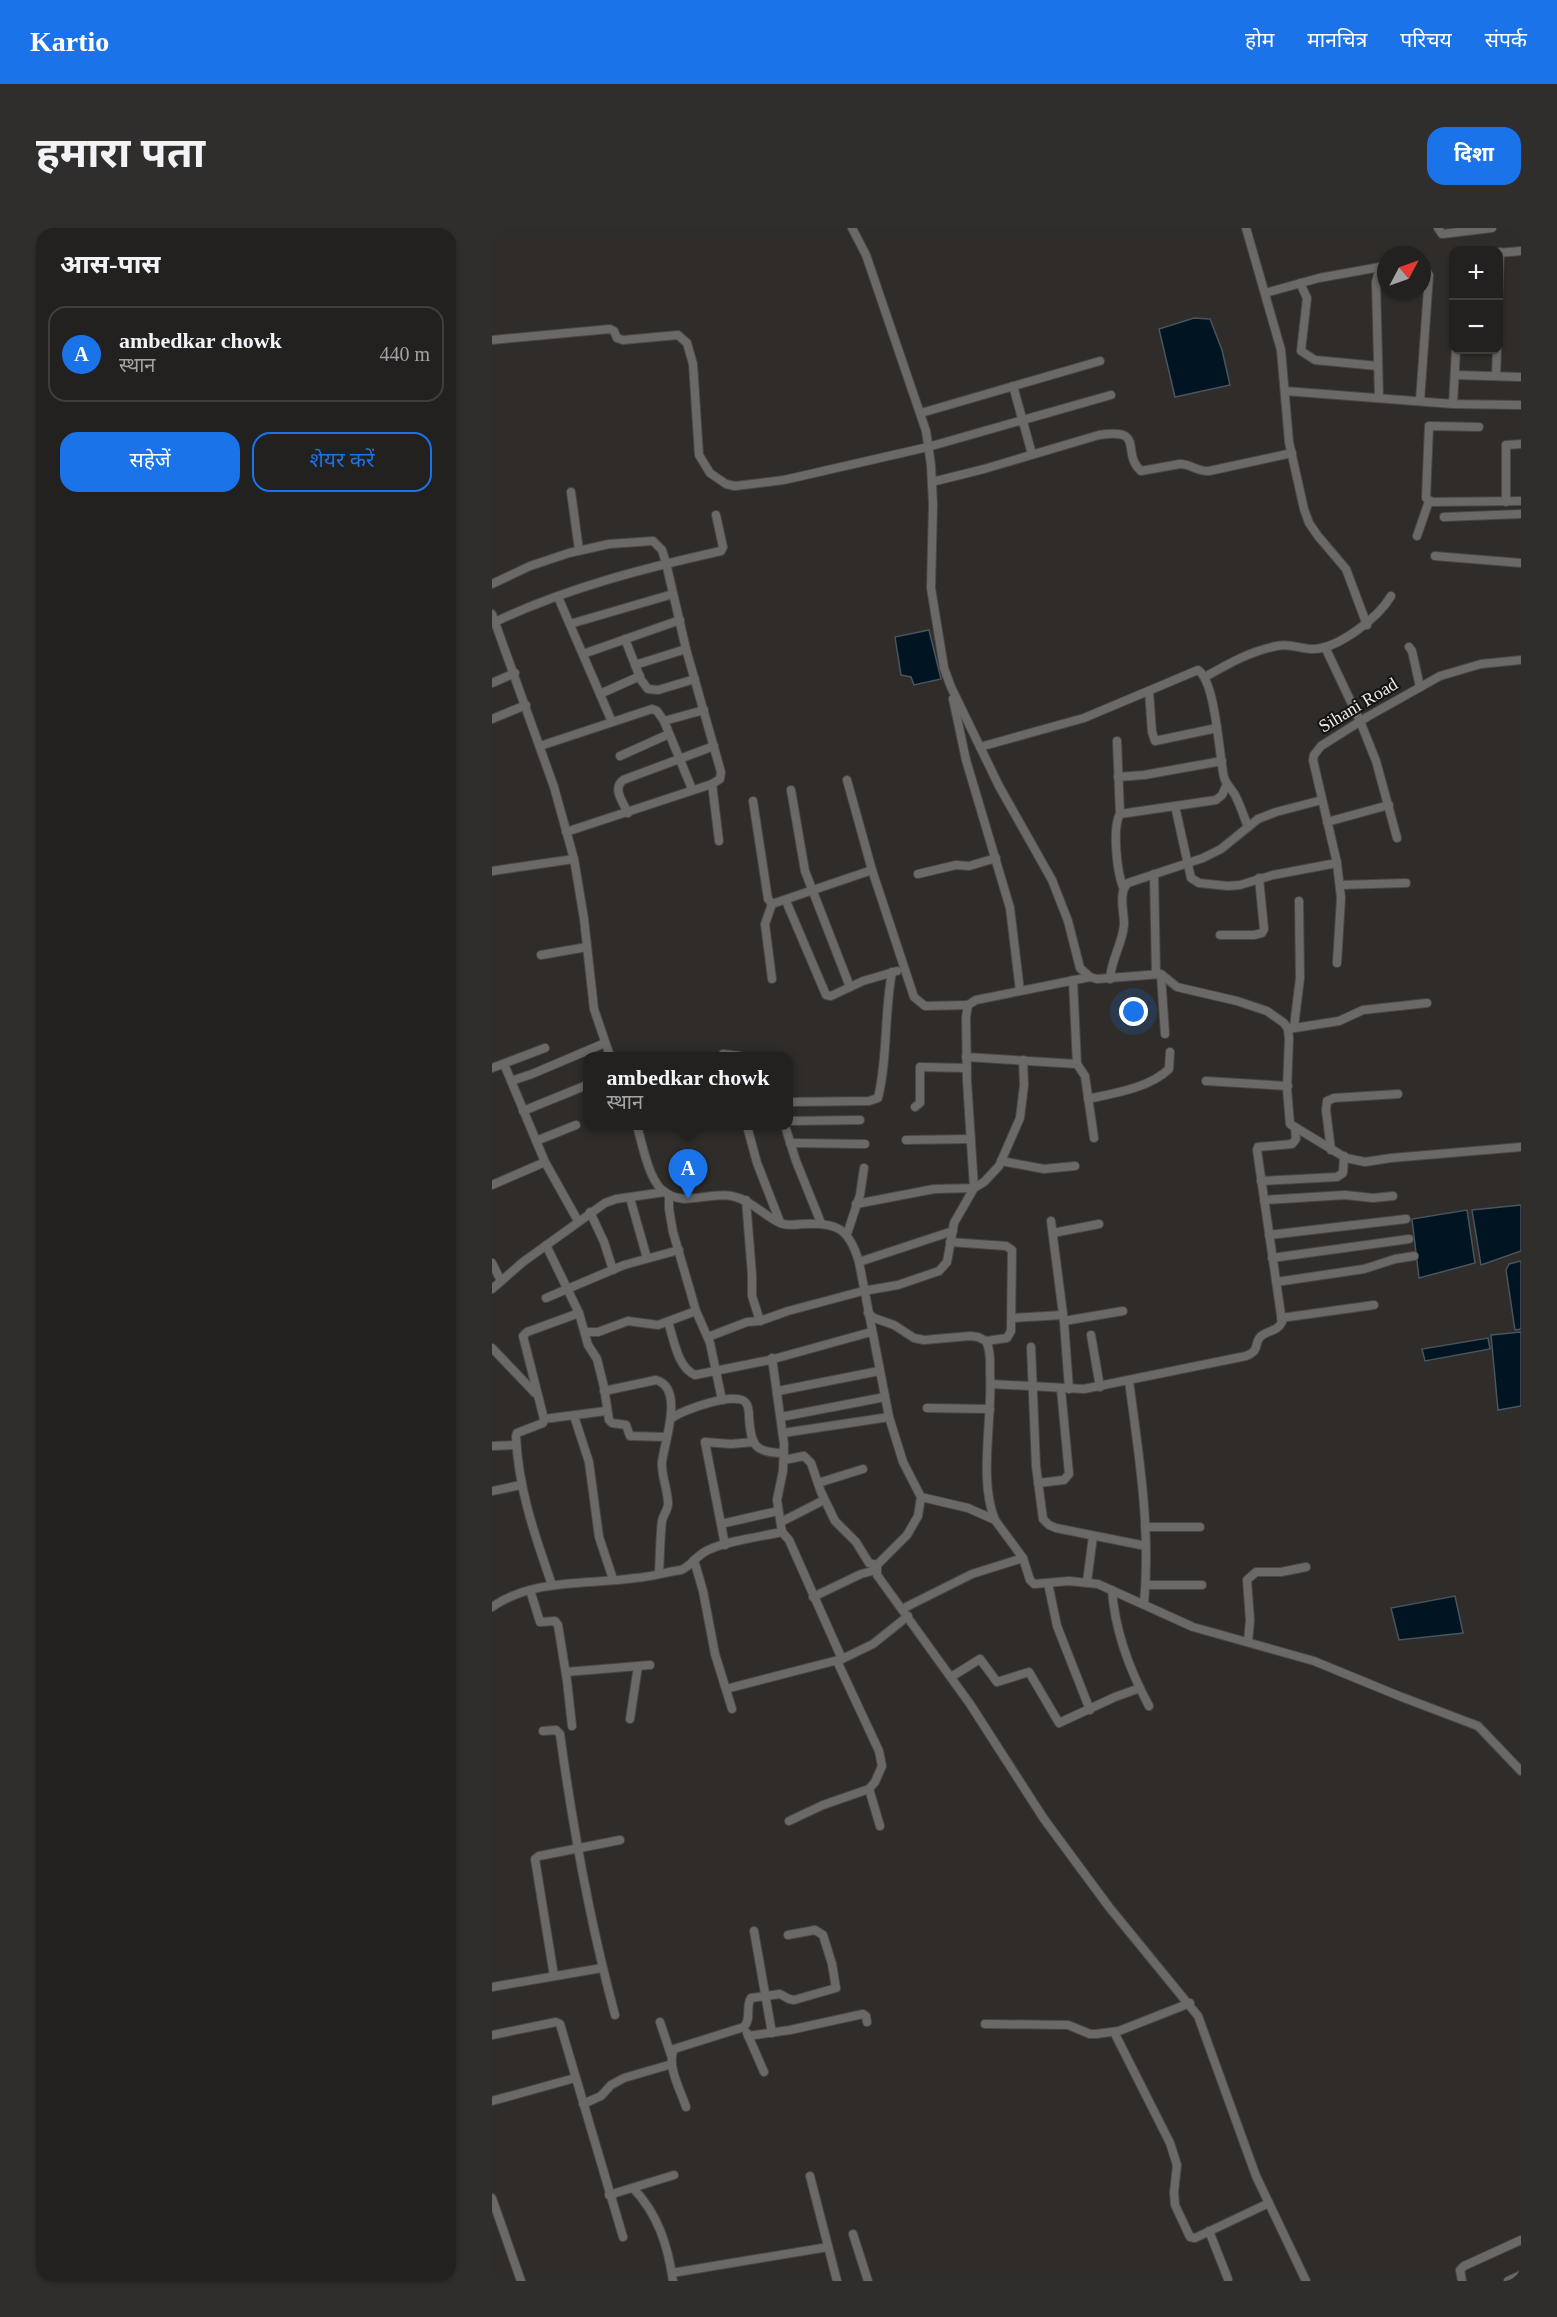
<!DOCTYPE html>
<html lang="hi">
<head>
<meta charset="utf-8">
<style>
	body { margin:0; font-family:"Times New Roman","Noto Sans Devanagari",serif; background:#2f2e2c; color:#f1f3f6 }
	.controls { position:absolute; right:18px; top:18px; display:grid; overflow:hidden; border-radius:12px; box-shadow:0 2px 4px #0004 }
	.controls button { width:54px; height:54px; display:grid; place-items:center; padding:0; border:0; border-bottom:2px solid #403e3d; background:#23211f; color:#f1f3f6; font:30px sans-serif }
	.compass { position:absolute; left:885px; top:18px; width:54px; height:54px; border-radius:50%; background:#23211f; box-shadow:0 2px 4px #0004; rotate:49deg }
	.you { position:absolute; left:642px; top:784px; width:21px; height:21px; margin:-15px; border:4px solid #fff; border-radius:50%; background:#1a73e8; box-shadow:0 0 0 9px #1a73e833 }
	.badge { display:grid; place-items:center; width:39px; height:39px; border-radius:50%; background:#1a73e8; color:#fff; font-size:20px; font-weight:700 }
	.pin { position:absolute; translate:-50% -50px; filter:drop-shadow(0 2px 3px #0008) }
	.pin::after { content:''; position:absolute; top:32px; width:21px; height:18px; background:inherit; clip-path:polygon(0 0,100% 0,50% 100%) }
	.popup { position:absolute; left:91px; top:824px; width:210px; height:78px; box-sizing:border-box; display:grid; place-content:center; border-radius:12px; background:#23211f; filter:drop-shadow(0 2px 4px #0005); font-size:20px; white-space:nowrap; color:#a3a3a4 }
	.popup b { font-size:22px; color:#f1f3f6 }
	.popup::after { content:''; position:absolute; left:50%; top:100%; margin-left:-12px; border:12px solid transparent; border-top-color:#23211f }
	.list { margin:0; padding:0; list-style:none }
	h2 { display:flex; justify-content:space-between; align-items:center; height:78px; margin:0; padding:0 24px; font-size:26px }
	h2 small { font-size:20px; font-weight:400; color:#a3a3a4 }
	.list li { display:grid; grid-template-columns:39px 1fr auto; gap:18px; align-items:center; box-sizing:border-box; height:96px; margin:0 12px 12px; padding:0 12px; border:2px solid #403e3d; border-radius:18px }
	.list b { display:block; font-size:22px; white-space:nowrap }
	.list p { margin:0; font-size:20px; white-space:nowrap; color:#a3a3a4 }
	.list em { font-size:20px; font-style:normal; color:#a3a3a4 }
	.actions { display:flex; gap:12px; padding:18px 24px }
	.actions a { flex:1; padding:14px 0; border:2px solid #1a73e8; border-radius:18px; text-align:center; font-size:21px; color:#1a73e8 }
	.actions .main { background:#1a73e8; color:#fff }
	.map { position:relative; flex:none; width:1029px; height:2053px; overflow:hidden; border-radius:18px }
	header { display:flex; align-items:center; gap:36px; box-sizing:border-box; height:84px; padding:0 30px; background:#1a73e8; color:#fff }
	header strong { font-size:28px }
	nav { display:flex; gap:33px; margin-inline-start:auto; font-size:21px }
	.intro { display:flex; align-items:center; justify-content:space-between; box-sizing:border-box; height:144px; padding:0 36px }
	h1 { margin:0; font-size:42px }
	.button { padding:15px 27px; border-radius:18px; background:#1a73e8; color:#fff; font-size:21px; font-weight:700 }
	main { display:flex; gap:36px; padding:0 36px }
	aside { flex:1; background:#23211f; border-radius:18px; box-shadow:0 2px 4px #0004 }
	.map>svg:first-child { display:block }
	.water { fill:#011422; stroke:#48545e; stroke-width:1.5 }
	.lines { fill:none; stroke-linecap:round; stroke-linejoin:round }
	.minor-casing { stroke:#4a4744; stroke-width:10 }
	.minor { stroke:#6b6968; stroke-width:8 }
	.labels { text-anchor:middle; dominant-baseline:central; stroke-width:4.5; stroke-linejoin:round; paint-order:stroke }
	.street-label { font-size:18px; fill:#edebe9; stroke:#161513 }
</style>
</head>
<body>
<header>
<strong>Kartio</strong>
<nav><a>होम</a><a>मानचित्र</a><a>परिचय</a><a>संपर्क</a></nav>
</header>
<div class="intro"><h1>हमारा पता</h1><a class="button">दिशा</a></div>
<main>
<aside>
<h2>आस-पास<small></small></h2>
<ul class="list">
<li><span class="badge">A</span><div><b>ambedkar chowk</b><p>स्थान</p></div><em>440 m</em></li>
</ul>
<div class="actions"><a class="main">सहेजें</a><a>शेयर करें</a></div>
</aside>
<div class="map">
<svg width="1029" height="2053" viewBox="0 0 1029 2053">
	<rect width="100%" height="100%" fill="#2f2c29"/>
	<!-- water -->
	<g class="water">
		<polygon points="702,90 718,91 730,122 738,157 683,169 667,101"/>
		<polygon points="437,402 449,451 422,457 419,449 409,447 403,409"/>
		<polygon points="1029,977 1029,1023 989,1037 980,982"/>
		<polygon points="975,982 983,1035 927,1050 920,991"/>
		<polygon points="1029,1033 1029,1101 1023,1102 1014,1042 1017,1036"/>
		<polygon points="1029,1104 1029,1178 1006,1182 999,1107"/>
		<polygon points="996,1110 998,1121 933,1133 930,1121"/>
		<polygon points="963,1368 971,1405 907,1412 899,1380"/>
	</g>
	<g class="lines">
		<!-- minor casing -->
		<g class="minor-casing">
			<g id="minor">
				<polyline points="360,0 374,27 434,203 439,237 441,276 439,360 452,440 459,459 507,558 560,652 576,693 588,740 598,749 605,751 669,746 685,759 745,773 775,783 792,795 796,801 797,811 795,861 798,896 854,930 873,934 899,930 1029,919"/>
				<polyline points="754,0 789,122 797,214 812,281 817,295 826,308 854,341 875,397"/>
				<polyline points="946,0 950,6 1000,0"/>
				<polyline points="1006,25 1029,23"/>
				<polyline points="808,55 815,70 809,123 823,132 886,138"/>
				<polyline points="773,65 827,50 888,39"/>
				<polyline points="1006,73 1008,24"/>
				<polyline points="0,112 118,101 122,103 125,110 131,112 186,107 195,115 201,136 207,227 218,245 234,256 243,258 292,252 436,219 619,167"/>
				<polyline points="963,147 1029,149"/>
				<polyline points="1004,148 1005,122"/>
				<polyline points="521,158 540,226"/>
				<polyline points="793,163 961,176 1029,177"/>
				<polyline points="887,170 884,54 888,39 894,34"/>
				<polyline points="928,173 937,47 930,37"/>
				<polyline points="961,176 964,122"/>
				<polyline points="429,185 608,133"/>
				<polyline points="987,199 937,198 934,270 940,274 1029,273"/>
				<path d="M440,254L492,241L607,207C655,200 628,224 649,243L688,236C699,236 706,244 717,243L800,225"/>
				<polyline points="79,264 87,322"/>
				<polyline points="1014,274 1014,217 1029,216"/>
				<polyline points="952,289 1029,286"/>
				<polyline points="925,308 937,273"/>
				<polyline points="943,328 1029,335"/>
				<polyline points="0,356 38,338 77,325 117,316 161,313 170,322 174,335 194,421 229,544 228,551 220,556 74,604"/>
				<polyline points="66,369 120,494"/>
				<polyline points="0,386 62,559 82,631 92,691 102,781 118,828"/>
				<path d="M3,394C74,360 153,340 229,323L231,319L224,287"/>
				<polyline points="78,396 181,366"/>
				<polyline points="133,411 149,452 156,461 166,462 203,451"/>
				<polyline points="833,419 868,493 884,533 905,610"/>
				<polyline points="917,419 920,423 928,459"/>
				<polyline points="91,426 188,392"/>
				<polyline points="143,437 194,421"/>
				<path d="M713,449C736,436 758,423 785,418C797,415 809,421 821,421C846,421 887,389 899,368"/>
				<polyline points="0,455 23,445"/>
				<polyline points="657,463 660,504 663,513 725,500"/>
				<polyline points="108,466 148,448"/>
				<polyline points="461,471 474,532 518,680 528,763"/>
				<polyline points="0,491 34,477"/>
				<polyline points="172,493 212,482"/>
				<polyline points="625,513 628,586"/>
				<polyline points="48,518 160,481 165,483 172,493 200,561"/>
				<path d="M488,519L592,490L706,442C724,454 727,528 732,549C734,557 741,562 744,569C749,579 752,589 756,599"/>
				<polyline points="128,528 177,506"/>
				<polyline points="626,549 652,547 730,533"/>
				<polyline points="355,552 380,642 422,769 433,778 476,777"/>
				<polyline points="220,556 227,613"/>
				<polyline points="299,562 313,643 358,759"/>
				<polyline points="261,573 276,671 280,676 380,642"/>
				<polyline points="683,578 699,650 707,655 736,658 748,657 781,647 845,635"/>
				<path d="M136,585C131,574 120,561 131,552L222,518"/>
				<polyline points="835,594 897,577"/>
				<polyline points="0,643 82,631"/>
				<polyline points="426,646 464,637 477,638 504,630"/>
				<polyline points="662,646 664,745"/>
				<polyline points="848,657 914,655"/>
				<path d="M631,659C625,644 620,600 628,586L724,572L730,567L735,556"/>
				<polyline points="294,673 334,767 339,768 371,753 405,743"/>
				<polyline points="728,707 762,707 770,705 772,701 767,650"/>
				<polyline points="49,727 95,719"/>
				<polyline points="845,735 849,670 845,635 821,532 822,527 829,518 875,489 948,448 989,436 1029,432"/>
				<polyline points="669,747 673,806"/>
				<polyline points="280,751 273,696 280,676"/>
				<path d="M618,751C619,731 631,715 632,696C632,683 626,664 636,655L711,630L729,621L766,591L784,584L830,572"/>
				<polyline points="581,752 585,836"/>
				<polyline points="802,799 808,750 807,673"/>
				<polyline points="796,801 847,793 871,782 935,775"/>
				<polyline points="231,826 248,828"/>
				<polyline points="474,829 585,836 593,848 602,910"/>
				<polyline points="12,836 53,934 86,993"/>
				<polyline points="0,840 53,820"/>
				<polyline points="19,853 40,846 113,815"/>
				<polyline points="714,853 796,858"/>
				<path d="M596,871C623,865 657,860 677,841L678,824"/>
				<path d="M296,874L377,873L386,870C396,829 392,786 400,744"/>
				<polyline points="423,879 428,875 428,839 475,840"/>
				<polyline points="31,883 95,857"/>
				<polyline points="296,893 368,892"/>
				<path d="M145,898C150,915 156,948 169,961C190,981 216,963 240,968C259,972 271,987 288,995C295,998 303,997 310,996C345,994 357,1000 367,1034L397,1189L411,1234L429,1269L426,1288L415,1307L385,1337V1347L478,1476L552,1591L617,1679L706,1788L764,1948L814,2053"/>
				<polyline points="255,898 265,935 288,994"/>
				<polyline points="293,898 304,933 329,995"/>
				<polyline points="414,912 479,911"/>
				<polyline points="44,913 84,897"/>
				<polyline points="298,915 373,916"/>
				<polyline points="839,922 834,882 835,873 842,870 906,866"/>
				<polyline points="509,933 552,941 583,938"/>
				<polyline points="769,953 845,949 851,945 852,928"/>
				<polyline points="0,957 53,934"/>
				<polyline points="177,967 177,981 181,1004 204,1083 218,1115 230,1172"/>
				<polyline points="138,970 155,1030"/>
				<polyline points="254,972 260,1047 260,1068 268,1093"/>
				<polyline points="772,972 853,967 881,970 901,968"/>
				<polyline points="364,976 442,961 482,960 492,954 507,938 528,890 532,857 531,832"/>
				<polyline points="98,984 112,1014 121,1042"/>
				<polyline points="559,993 572,1094 577,1161"/>
				<polyline points="561,1005 607,996"/>
				<polyline points="355,1006 368,967 372,940"/>
				<polyline points="777,1007 914,991"/>
				<polyline points="458,1014 514,1018 520,1022 519,1103 515,1110 494,1113"/>
				<polyline points="54,1017 87,1085 96,1117 105,1131 112,1159 117,1192 120,1195 134,1197 138,1208 174,1209"/>
				<polyline points="780,1030 917,1011"/>
				<polyline points="367,1034 461,1003"/>
				<polyline points="0,1035 9,1053"/>
				<polyline points="784,1054 872,1041 903,1031 922,1028"/>
				<polyline points="0,1061 31,1034 113,975 124,971 173,964"/>
				<polyline points="54,1070 132,1037 187,1022"/>
				<path d="M376,1085L382,1090L402,1097L422,1110L432,1112L478,1108L486,1109L494,1113C499,1123 498,1134 498,1145C501,1189 486,1252 503,1292"/>
				<polyline points="520,1090 571,1087"/>
				<polyline points="789,1090 882,1077"/>
				<polyline points="572,1093 631,1083"/>
				<path d="M176,1094C182,1111 185,1139 203,1147L278,1132L379,1104"/>
				<polyline points="93,1104 106,1104 136,1093 166,1097 204,1083"/>
				<polyline points="599,1107 608,1159"/>
				<polyline points="216,1109 255,1094 268,1093 296,1083 371,1063 406,1057 447,1043 455,1034 462,995 482,960 475,853 474,789 476,777 484,772 598,749"/>
				<polyline points="539,1119 544,1238 551,1291 557,1297 564,1300 654,1318"/>
				<polyline points="0,1120 43,1165"/>
				<polyline points="280,1130 292,1216 291,1243 285,1272 290,1304"/>
				<path d="M637,1153C647,1228 659,1301 652,1376"/>
				<path d="M499,1156L592,1161L754,1128C769,1122 761,1116 769,1108C776,1102 785,1104 790,1094L765,922L766,919L800,916L804,911L803,900"/>
				<path d="M112,1163L164,1152C193,1160 172,1215 170,1234C169,1248 176,1261 176,1276C176,1282 171,1287 170,1293C168,1310 168,1328 167,1345"/>
				<polyline points="286,1163 387,1143"/>
				<polyline points="435,1180 498,1181"/>
				<polyline points="82,1188 97,1234 107,1309 121,1351"/>
				<polyline points="289,1189 393,1169"/>
				<path d="M180,1190C190,1182 246,1162 254,1175C257,1179 257,1184 257,1189C259,1217 262,1225 292,1225"/>
				<polyline points="52,1191 114,1183"/>
				<polyline points="291,1205 397,1189"/>
				<polyline points="0,1218 24,1217"/>
				<polyline points="292,1232 312,1228 319,1235 329,1264 343,1293 364,1314 377,1335 385,1337"/>
				<polyline points="326,1255 371,1241"/>
				<polyline points="546,1255 572,1252 577,1246 569,1161"/>
				<polyline points="0,1263 29,1257"/>
				<polyline points="429,1269 476,1280 503,1292 531,1330 538,1352 542,1356 577,1353 606,1356 701,1399 822,1433 907,1468 986,1498 1029,1543"/>
				<polyline points="289,1294 332,1272"/>
				<polyline points="229,1296 286,1283"/>
				<polyline points="653,1299 708,1299"/>
				<polyline points="233,1317 213,1214 239,1216 262,1214"/>
				<polyline points="202,1332 211,1363 223,1426 240,1481"/>
				<polyline points="595,1354 601,1308"/>
				<polyline points="556,1355 565,1398 598,1482"/>
				<path d="M60,1357C43,1308 26,1260 24,1208L25,1205L51,1195L52,1191L31,1108L35,1104L87,1085"/>
				<polyline points="654,1357 710,1357"/>
				<polyline points="38,1362 48,1394 63,1393 66,1397 75,1453 80,1498"/>
				<path d="M620,1362C623,1404 637,1441 657,1478"/>
				<polyline points="321,1369 369,1346 384,1342"/>
				<path d="M0,1379C42,1350 95,1357 143,1350C159,1349 174,1344 189,1342C199,1338 205,1327 216,1322C238,1312 267,1309 290,1304L297,1312L350,1431"/>
				<polyline points="410,1381 480,1346 531,1330"/>
				<polyline points="756,1414 758,1392 755,1352 764,1344 789,1344 814,1339"/>
				<polyline points="74,1444 158,1437"/>
				<polyline points="459,1449 488,1431 505,1454 537,1444 567,1495 623,1469 648,1460"/>
				<polyline points="234,1461 350,1431 381,1416 416,1388"/>
				<polyline points="138,1491 146,1438"/>
				<path d="M51,1503L64,1502L68,1506C81,1601 98,1695 123,1787"/>
				<polyline points="377,1561 388,1598"/>
				<polyline points="297,1593 331,1577 377,1561 383,1554 390,1538 387,1523 345,1433"/>
				<polyline points="262,1703 280,1805"/>
				<polyline points="62,1748 43,1631 47,1628 128,1612"/>
				<polyline points="0,1759 110,1740"/>
				<polyline points="168,1794 179,1827"/>
				<polyline points="493,1796 576,1797 598,1806 604,1806 627,1803 698,1775"/>
				<polyline points="622,1804 678,1915 685,1937 682,1964 683,1977 698,2009 703,2010 777,1975"/>
				<polyline points="255,1805 272,1844"/>
				<polyline points="0,1807 64,1794 68,1796 131,2009"/>
				<polyline points="256,1808 298,1802 371,1786 374,1788 375,1794"/>
				<polyline points="0,1873 83,1850"/>
				<polyline points="91,1876 109,1868 119,1857 132,1850 180,1836"/>
				<path d="M194,1879C189,1863 174,1837 182,1821L252,1799C260,1790 253,1779 259,1770L288,1766L297,1771L302,1772L344,1760L340,1736L331,1707L323,1702L296,1707"/>
				<polyline points="318,1948 345,2053"/>
				<path d="M141,1960C166,1986 176,2018 181,2053"/>
				<polyline points="117,1967 182,1947"/>
				<polyline points="0,1970 29,2053"/>
				<polyline points="717,2003 736,2051"/>
				<polyline points="361,2006 376,2053"/>
				<polyline points="180,2045 336,2019"/>
				<polyline points="970,2053 968,2042 972,2038 1029,2012"/>
				<polyline points="1016,2053 1029,2047"/>
			</g>
		</g>
		<!-- minor -->
		<use href="#minor" class="minor"/>
	</g>
	<g class="labels">
		<!-- street labels -->
		<g class="street-label">
			<text transform="translate(866 477) rotate(-31)">Sihani Road</text>
		</g>
	</g>
</svg>
<div class="controls">
<button>+</button>
<button>−</button>
</div>
<svg class="compass" viewBox="-18 -18 36 36"><path d="M0-13l5 13h-10z" fill="#e53935"/><path d="M0 13l5-13h-10z" fill="#a3a3a4"/></svg>
<div class="you"></div>
<div class="pin badge" style="left:196px;top:971px">A</div>
<div class="popup"><b>ambedkar chowk</b>स्थान</div>
</div>
</main>
</body>
</html>
